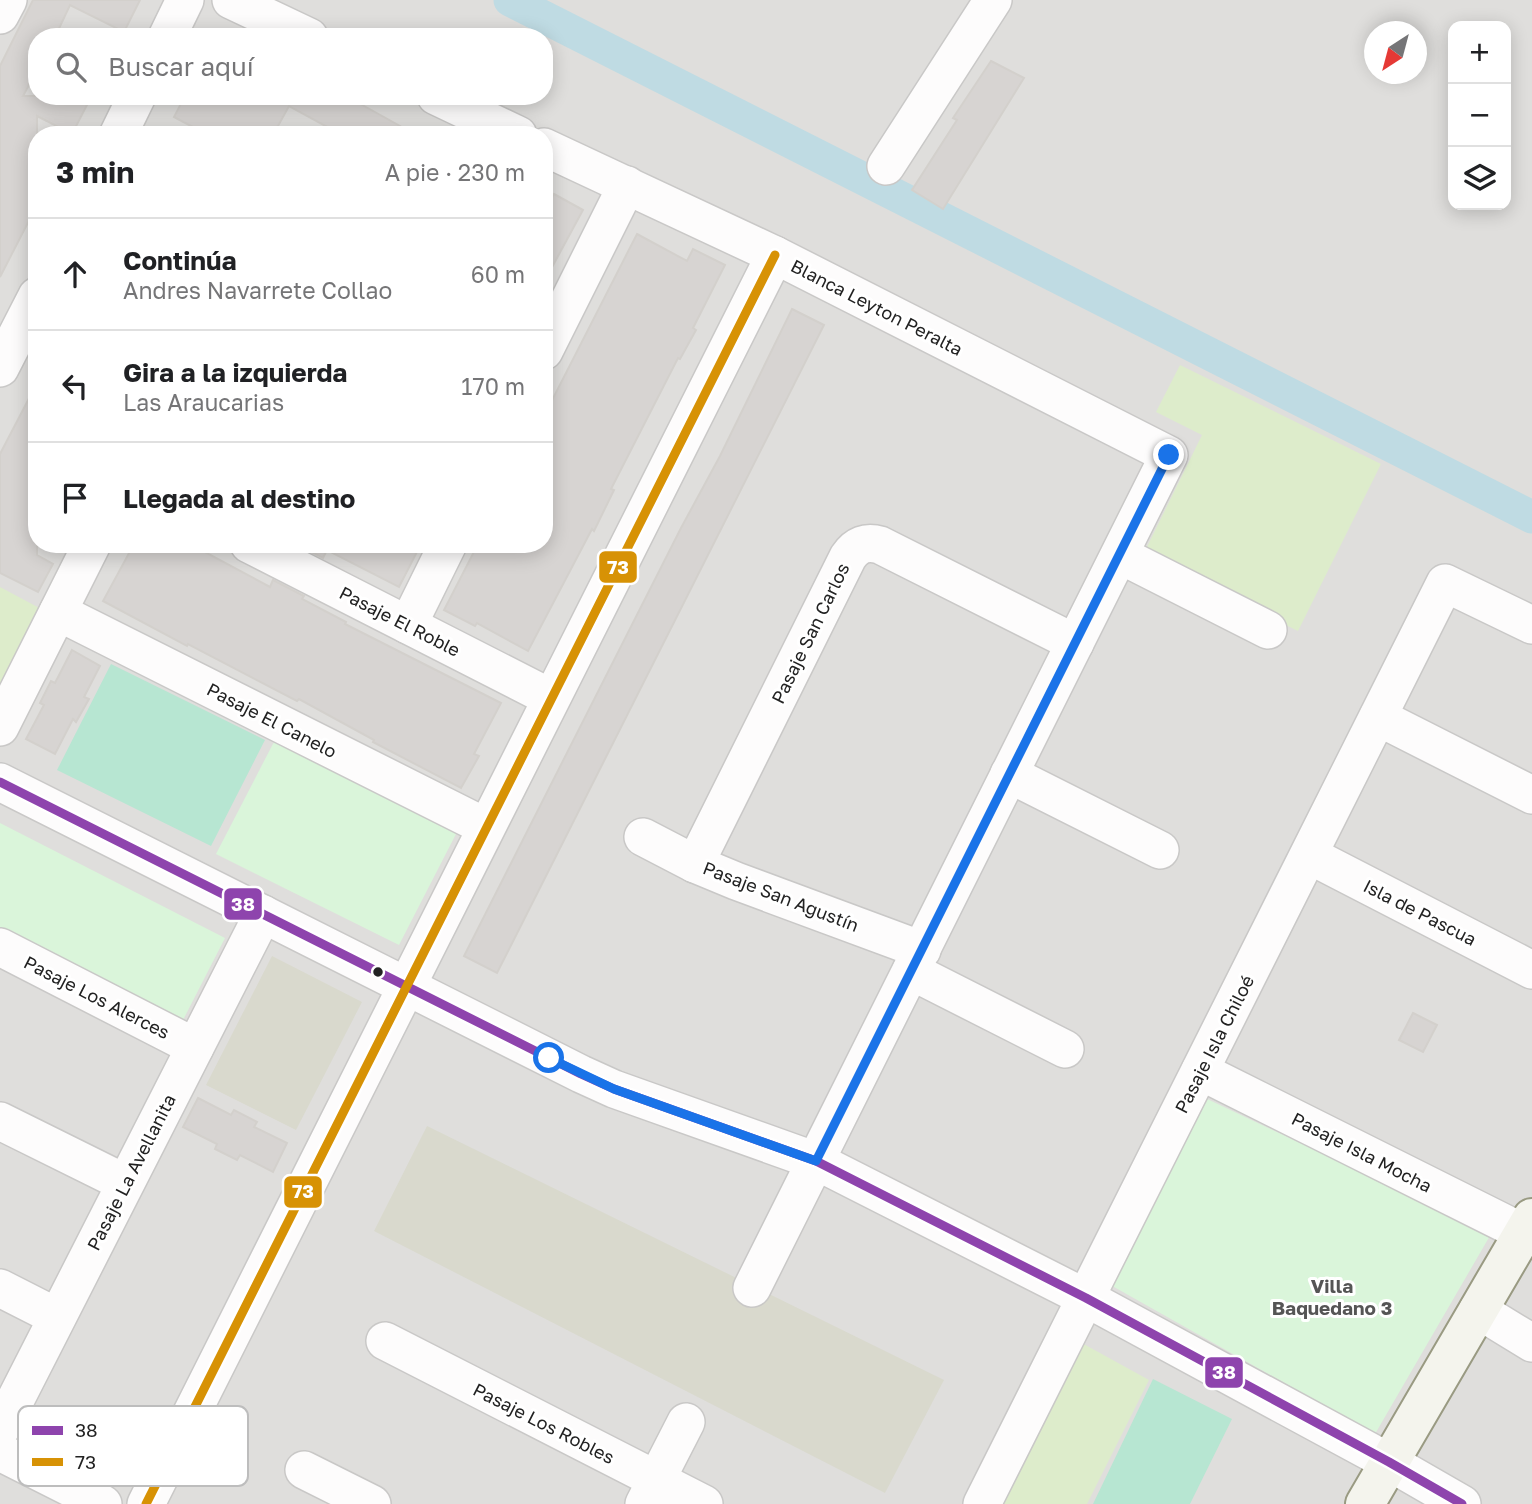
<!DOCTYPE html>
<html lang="es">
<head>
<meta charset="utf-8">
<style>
	body { margin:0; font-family:"Golos Text",sans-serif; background:#f2f2f2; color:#202124 }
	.controls { position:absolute; right:21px; top:21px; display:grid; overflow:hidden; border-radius:14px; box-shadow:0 4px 18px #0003 }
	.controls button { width:63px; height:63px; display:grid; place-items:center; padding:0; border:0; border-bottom:2px solid #e0e0e0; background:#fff; color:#202124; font:35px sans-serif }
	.compass { position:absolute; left:1364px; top:21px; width:63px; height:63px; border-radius:50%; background:#fff; box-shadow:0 4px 18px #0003; rotate:216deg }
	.stop { position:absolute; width:21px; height:21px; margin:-16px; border:5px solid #1a73e8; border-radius:50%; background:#fff }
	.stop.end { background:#1a73e8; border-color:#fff; box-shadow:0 2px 7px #0008 }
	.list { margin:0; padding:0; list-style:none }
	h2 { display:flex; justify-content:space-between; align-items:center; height:91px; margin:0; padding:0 28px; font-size:30px }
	h2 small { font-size:23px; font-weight:400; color:#757577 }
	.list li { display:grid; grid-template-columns:46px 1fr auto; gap:21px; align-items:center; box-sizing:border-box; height:112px; padding:0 28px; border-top:2px solid #e0e0e0 }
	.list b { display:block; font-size:26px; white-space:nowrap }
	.list p { margin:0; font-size:23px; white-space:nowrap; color:#757577 }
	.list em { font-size:23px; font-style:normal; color:#757577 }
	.icon { flex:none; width:38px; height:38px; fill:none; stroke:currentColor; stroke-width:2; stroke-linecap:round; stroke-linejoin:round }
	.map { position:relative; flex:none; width:1532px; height:1504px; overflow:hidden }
	.search { position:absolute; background:#fff; box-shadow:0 4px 18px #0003; left:28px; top:28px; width:525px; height:77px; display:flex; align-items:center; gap:18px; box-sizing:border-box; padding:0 24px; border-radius:28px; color:#757577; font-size:26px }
	.panel { position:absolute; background:#fff; box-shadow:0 4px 18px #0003; left:28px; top:126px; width:525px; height:427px; border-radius:28px }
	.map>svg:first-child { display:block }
	.residential { fill:#dfdedc; fill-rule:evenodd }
	.construction { fill:#d9d9cd }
	.grass { fill:#ddeccb }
	.park { fill:#daf5da }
	.pitch { fill:#b7e6d2 }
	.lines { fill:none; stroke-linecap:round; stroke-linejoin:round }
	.canal { stroke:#bfdbe3; stroke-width:33 }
	.building { fill:#d7d4d2; stroke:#d3d0cc; stroke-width:2 }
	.street-casing { stroke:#c9c8c7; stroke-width:40 }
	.secondary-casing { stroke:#999a82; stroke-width:42 }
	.street { stroke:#fdfcfc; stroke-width:37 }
	.secondary { stroke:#f4f4ed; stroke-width:38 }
	.bus-1-casing { stroke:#fff; stroke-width:14 }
	.bus-2-casing { stroke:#fff; stroke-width:14 }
	.bus-1 { stroke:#8e44ad; stroke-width:9 }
	.bus-2 { stroke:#d79205; stroke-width:9 }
	.route { stroke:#1a73e8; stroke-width:9 }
	.bus-dot { fill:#222; stroke:#fff; stroke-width:2.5 }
	.labels { text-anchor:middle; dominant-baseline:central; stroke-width:6; stroke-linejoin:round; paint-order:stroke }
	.street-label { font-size:18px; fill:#222; stroke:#fff }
	.neighbourhood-label { font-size:19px; font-weight:bold; fill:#555; stroke:#fff }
	.key { fill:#fff; stroke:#bdbdbd; stroke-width:2 }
	.key-label { font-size:19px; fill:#222 }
	.line-badge { stroke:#fff; stroke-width:2.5 }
	.badge-label { font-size:19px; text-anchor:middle; font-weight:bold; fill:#fff }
</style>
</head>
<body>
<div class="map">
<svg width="1532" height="1504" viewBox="0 0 1532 1504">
	<rect width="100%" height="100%" fill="#f0eeeb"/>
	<!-- residential -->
	<path class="residential" d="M0,0H1532V1504H0ZM1453,26H1506V205H1453ZM1374,32H1416V74H1374ZM37,37H544V96H37ZM37,135H544V544H37Z"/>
	<!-- construction -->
	<g class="construction">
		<polygon points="272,956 362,1002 296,1130 206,1085"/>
		<polygon points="427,1126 944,1380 885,1493 374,1231"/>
	</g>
	<!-- grass -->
	<g class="grass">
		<polygon points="1180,365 1381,464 1298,631 1143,555 1202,435 1156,412"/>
		<polygon points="0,587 45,611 0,698"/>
		<polygon points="1080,1342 1149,1380 1087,1504 1000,1504"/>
	</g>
	<!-- park -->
	<g class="park">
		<polygon points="276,738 457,832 399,945 216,854"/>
		<polygon points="0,823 225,938 180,1026 0,933"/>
		<polygon points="1203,1097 1491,1234 1375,1434 1107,1283"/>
	</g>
	<!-- pitch -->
	<g class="pitch">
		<polygon points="111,664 265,740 211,846 57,770"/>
		<polygon points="1153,1379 1232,1419 1190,1504 1093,1504"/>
	</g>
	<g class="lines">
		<!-- canal -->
		<polyline class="canal" points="510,0 1532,517"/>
	</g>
	<!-- building -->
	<g class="building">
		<polygon points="33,0 140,0 124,32 70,5 55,37 37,37 37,70 23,96 70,96 87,105 72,134 37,116 37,205 0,277 0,66"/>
		<polygon points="991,61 1024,78 943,209 912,190 957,120 953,118"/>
		<polygon points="185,96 346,96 416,135 342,135 289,106 273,135 208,135 174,117"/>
		<polygon points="554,194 583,210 544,282 544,211"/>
		<polygon points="637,234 687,261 693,249 725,265 693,328 696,330 680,359 678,358 611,489 614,490 594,531 592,529 528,651 477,623 475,626 444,610 478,544 544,544 544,416"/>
		<polygon points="792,309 824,325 497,973 464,956 681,528 720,456"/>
		<polygon points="37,383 37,555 53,564 38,592 0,573 0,454"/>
		<polygon points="134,544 190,544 270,587 273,580 304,596 302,599 346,622 345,624 501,703 474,754 479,756 461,788 373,742 374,740 299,699 297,701 188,644 187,646 103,601"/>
		<polygon points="296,544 421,544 399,587 327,550 323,558"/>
		<polygon points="72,650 100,666 84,697 89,699 76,722 73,719 55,754 26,739 44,705 40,703 51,681 55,683"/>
		<polygon points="1413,1013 1437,1025 1423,1052 1399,1040"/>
		<polygon points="198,1098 231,1115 234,1110 257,1122 254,1127 287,1143 273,1172 240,1155 237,1160 215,1149 217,1144 183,1127"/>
	</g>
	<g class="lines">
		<!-- street casing -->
		<g class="street-casing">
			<g id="street">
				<polyline points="231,0 309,37"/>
				<polyline points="0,15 8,0"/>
				<polyline points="167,37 185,0"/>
				<polyline points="436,96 518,135"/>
				<polyline points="118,135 137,96"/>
				<polyline points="544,147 775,255 1169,455 752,1288"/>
				<polyline points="886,166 993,0"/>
				<polyline points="544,351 627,185"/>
				<polyline points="0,368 37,296"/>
				<polyline points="249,544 551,698"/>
				<polyline points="1120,555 1268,630"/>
				<polyline points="58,612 486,827"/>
				<polyline points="408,625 448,544"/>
				<polyline points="1378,717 1532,795"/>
				<polyline points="0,727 92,544"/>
				<polyline points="1009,774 1160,850"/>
				<polyline points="0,782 581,1074 614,1089 816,1161 1086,1298 1389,1462 1462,1504"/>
				<polyline points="643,837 695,864 736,881 922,950"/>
				<polyline points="1309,855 1532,970"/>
				<path d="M695,864L848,557C856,545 866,541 880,545L1075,643"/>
				<polyline points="0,947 195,1047"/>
				<polyline points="911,971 1065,1049"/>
				<polyline points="1200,1071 1524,1233"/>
				<polyline points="0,1121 125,1183"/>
				<polyline points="0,1288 57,1317"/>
				<polyline points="1478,1310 1532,1343"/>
				<polyline points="385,1341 704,1504"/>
				<polyline points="0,1430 263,914"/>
				<polyline points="0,1452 103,1504"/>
				<polyline points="304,1470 372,1504"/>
				<polyline points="146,1504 775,255"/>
				<polyline points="644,1504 686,1422"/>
				<polyline points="982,1504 1445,583 1532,625"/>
			</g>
		</g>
		<!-- secondary casing -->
		<g class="secondary-casing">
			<polyline id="secondary" points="1365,1504 1532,1218"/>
		</g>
		<!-- street -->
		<use href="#street" class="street"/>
		<!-- secondary -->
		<use href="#secondary" class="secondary"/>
		<!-- bus-1 casing -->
		<g class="bus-1-casing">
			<polyline id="bus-1" points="0,782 581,1074 614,1089 816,1161 1086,1298 1389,1462 1462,1504"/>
		</g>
		<!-- bus-2 casing -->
		<g class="bus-2-casing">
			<polyline id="bus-2" points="146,1504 775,255"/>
		</g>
		<!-- bus-1 -->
		<use href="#bus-1" class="bus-1"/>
		<!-- bus-2 -->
		<use href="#bus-2" class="bus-2"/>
	</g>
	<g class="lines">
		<!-- route -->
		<polyline class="route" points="549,1058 614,1089 816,1161 1169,455"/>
	</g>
	<!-- markers -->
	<circle class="bus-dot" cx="378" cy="972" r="6"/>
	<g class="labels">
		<!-- street labels -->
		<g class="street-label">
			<text transform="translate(877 307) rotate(27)">Blanca Leyton Peralta</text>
			<text transform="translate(400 621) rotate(27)">Pasaje El Roble</text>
			<text transform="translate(810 633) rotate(-64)">Pasaje San Carlos</text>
			<text transform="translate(272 720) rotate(27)">Pasaje El Canelo</text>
			<text transform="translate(781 896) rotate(21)">Pasaje San Agustín</text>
			<text transform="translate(1420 912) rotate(27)">Isla de Pascua</text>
			<text transform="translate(97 997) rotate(27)">Pasaje Los Alerces</text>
			<text transform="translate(1214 1044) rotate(-63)">Pasaje Isla Chiloé</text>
			<text transform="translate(1362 1152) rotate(27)">Pasaje Isla Mocha</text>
			<text transform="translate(131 1172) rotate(-63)">Pasaje La Avellanita</text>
			<text transform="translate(544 1423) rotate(27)">Pasaje Los Robles</text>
		</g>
		<!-- neighbourhood labels -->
		<g class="neighbourhood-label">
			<text x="1332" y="1285">Villa<tspan x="1332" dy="22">Baquedano 3</tspan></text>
		</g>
	</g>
	<!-- legend -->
	<rect x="18" y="1406" width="230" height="80" rx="10" class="key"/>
	<rect x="32" y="1426" width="31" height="9" fill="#8e44ad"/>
	<rect x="32" y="1458" width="31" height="8" fill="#d79205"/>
	<g class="key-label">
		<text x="75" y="1437">38</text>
		<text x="75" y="1469">73</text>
	</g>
	<g class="line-badge">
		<rect x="598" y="550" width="40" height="34" rx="7" fill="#d79205"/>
		<rect x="223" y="887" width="40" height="34" rx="7" fill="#8e44ad"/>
		<rect x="283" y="1175" width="40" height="34" rx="7" fill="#d79205"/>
		<rect x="1204" y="1356" width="40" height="33" rx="7" fill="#8e44ad"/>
	</g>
	<g class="badge-label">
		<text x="618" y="574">73</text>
		<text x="243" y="911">38</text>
		<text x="303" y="1198">73</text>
		<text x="1224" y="1379">38</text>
	</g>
</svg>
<div class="controls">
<button>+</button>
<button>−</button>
<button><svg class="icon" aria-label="layers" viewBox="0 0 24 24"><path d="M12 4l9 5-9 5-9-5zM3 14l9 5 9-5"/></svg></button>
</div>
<svg class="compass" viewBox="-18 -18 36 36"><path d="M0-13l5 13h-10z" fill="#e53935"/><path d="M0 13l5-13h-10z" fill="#757577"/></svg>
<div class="stop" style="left:549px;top:1058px"></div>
<div class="stop end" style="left:1169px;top:455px"></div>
<div class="search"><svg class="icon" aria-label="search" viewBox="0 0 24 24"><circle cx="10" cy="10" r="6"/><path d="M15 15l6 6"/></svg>Buscar aquí</div>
<section class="panel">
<h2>3 min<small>A pie · 230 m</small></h2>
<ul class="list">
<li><svg class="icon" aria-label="ahead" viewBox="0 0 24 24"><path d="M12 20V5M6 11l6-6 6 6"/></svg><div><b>Continúa</b><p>Andres Navarrete Collao</p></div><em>60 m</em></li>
<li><svg class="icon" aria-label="left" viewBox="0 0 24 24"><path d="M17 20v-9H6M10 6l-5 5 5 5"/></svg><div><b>Gira a la izquierda</b><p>Las Araucarias</p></div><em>170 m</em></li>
<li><svg class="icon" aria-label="arrive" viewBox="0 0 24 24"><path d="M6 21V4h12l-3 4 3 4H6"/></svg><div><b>Llegada al destino</b></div></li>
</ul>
</section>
</div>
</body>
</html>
